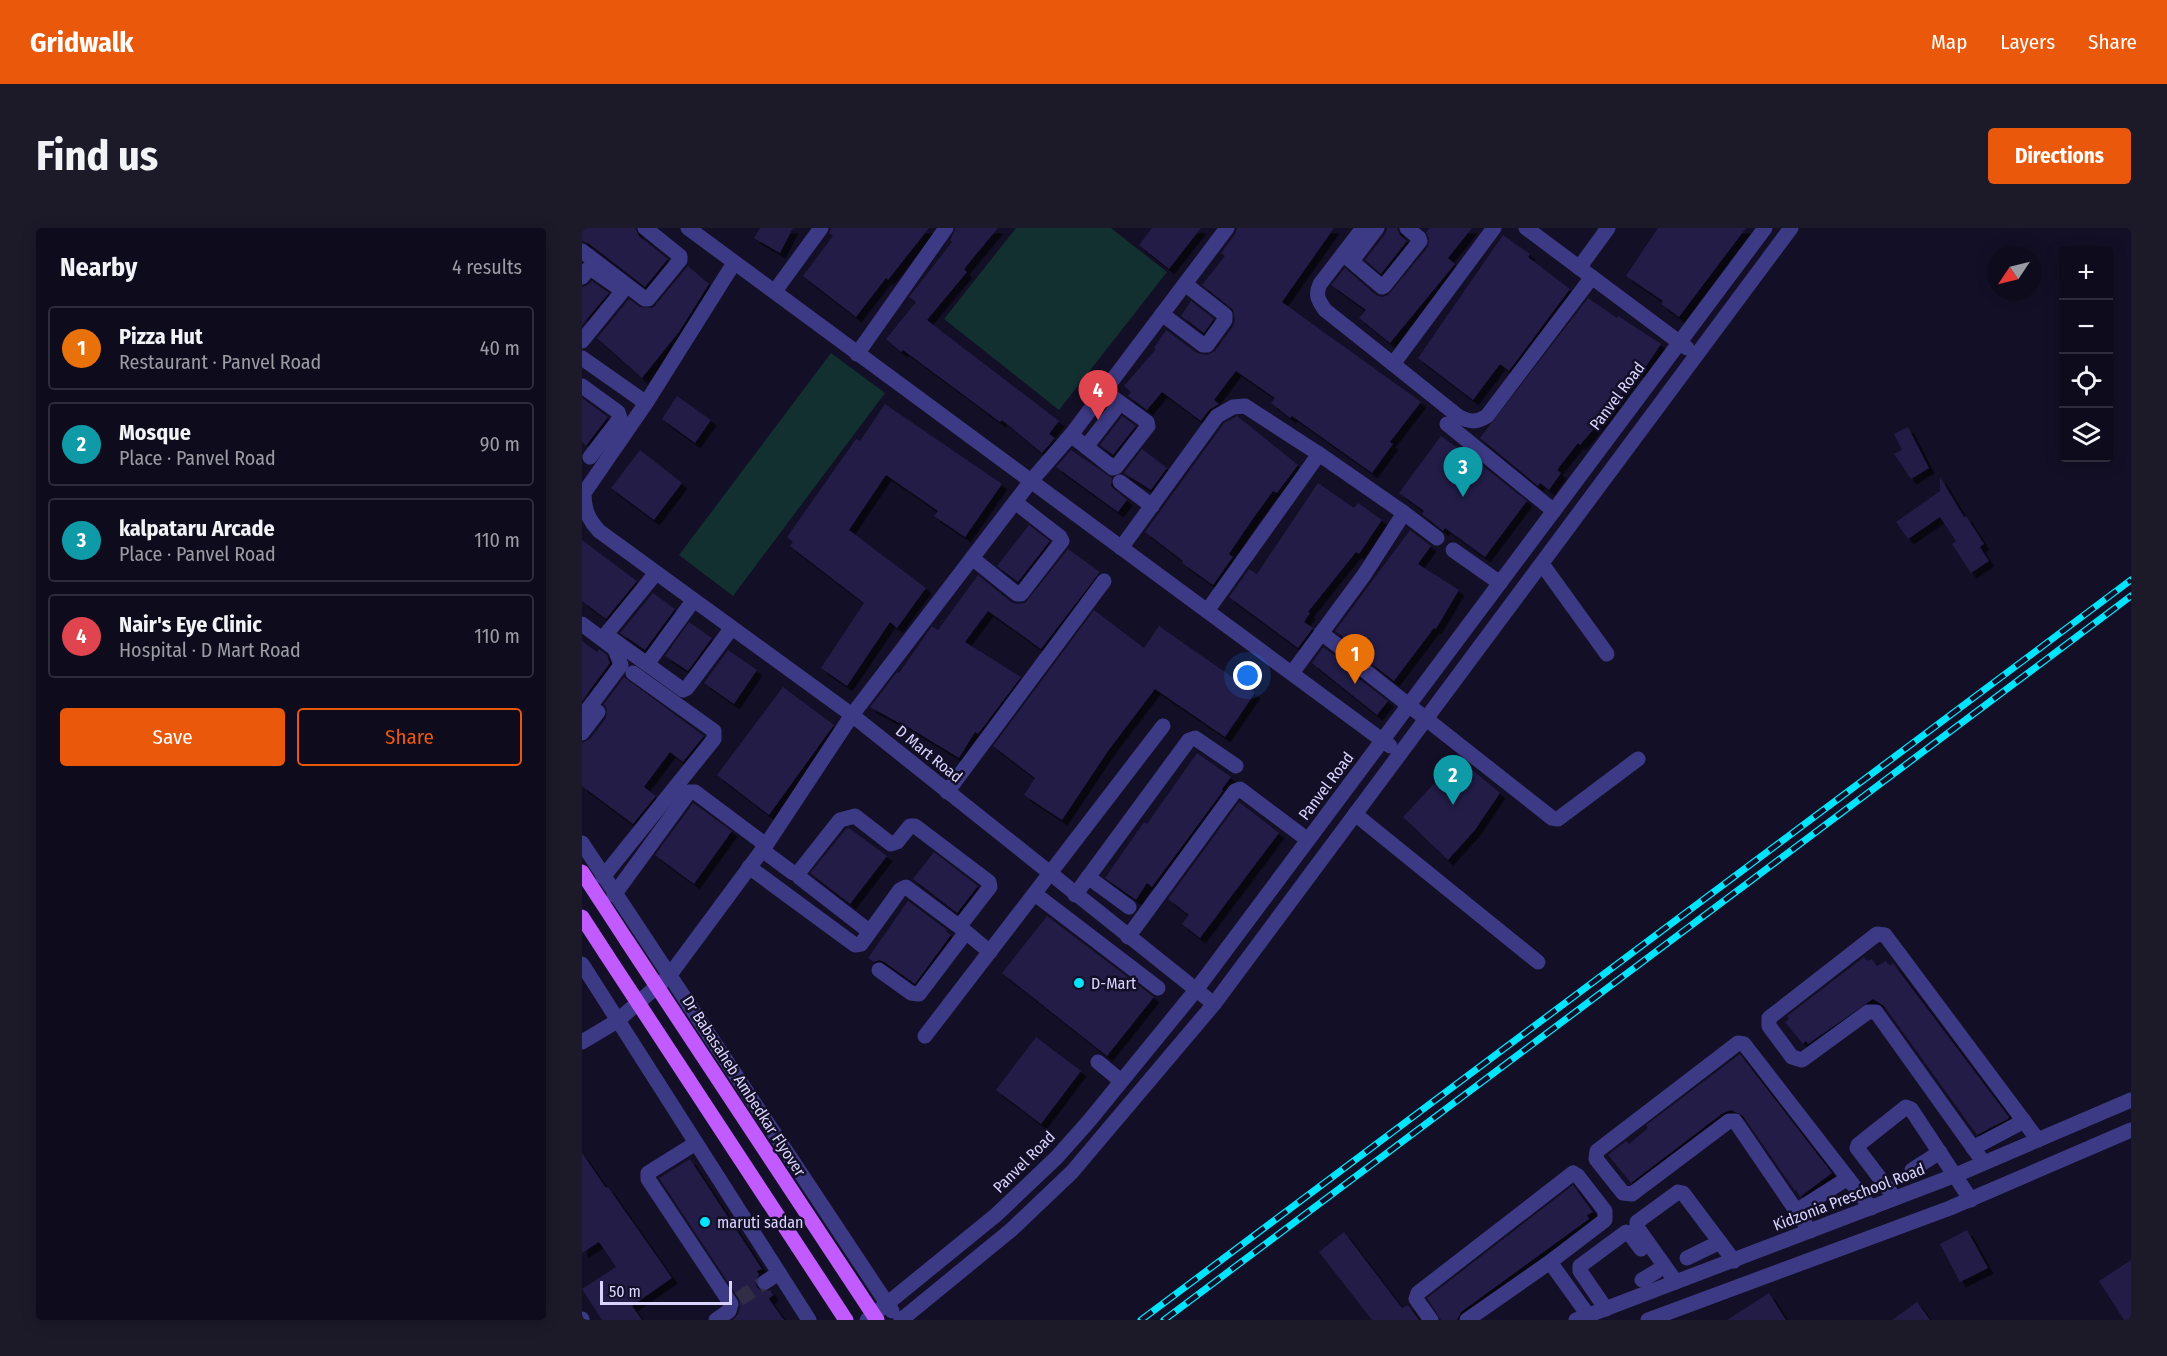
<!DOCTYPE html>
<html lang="en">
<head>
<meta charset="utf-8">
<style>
	body { margin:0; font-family:"Fira Sans Condensed",sans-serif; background:#1c1929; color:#f1f3f6 }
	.controls { position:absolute; right:18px; top:18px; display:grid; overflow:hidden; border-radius:6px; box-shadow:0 3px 15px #0003 }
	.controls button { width:54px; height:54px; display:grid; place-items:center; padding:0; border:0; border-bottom:2px solid #2e2b3b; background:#0e0b1c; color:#f1f3f6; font:30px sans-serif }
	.compass { position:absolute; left:1405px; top:18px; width:54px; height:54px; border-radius:50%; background:#0e0b1c; box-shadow:0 3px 15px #0003; rotate:235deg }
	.scale { position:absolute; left:18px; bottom:15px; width:132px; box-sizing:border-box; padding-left:6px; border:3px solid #d9d4ff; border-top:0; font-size:16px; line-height:21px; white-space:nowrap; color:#d9d4ff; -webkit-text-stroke:4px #130f26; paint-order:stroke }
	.you { position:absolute; left:666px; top:448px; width:21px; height:21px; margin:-15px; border:4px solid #fff; border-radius:50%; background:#1a73e8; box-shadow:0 0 0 9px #1a73e833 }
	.badge { display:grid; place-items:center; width:39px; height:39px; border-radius:50%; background:#ea580c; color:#fff; font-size:20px; font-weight:700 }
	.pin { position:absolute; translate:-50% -50px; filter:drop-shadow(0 2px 3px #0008) }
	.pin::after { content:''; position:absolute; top:32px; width:21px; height:18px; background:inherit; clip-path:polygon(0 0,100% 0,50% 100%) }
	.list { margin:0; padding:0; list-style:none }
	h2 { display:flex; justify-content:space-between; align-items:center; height:78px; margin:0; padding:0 24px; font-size:26px }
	h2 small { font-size:20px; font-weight:400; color:#9b9ba3 }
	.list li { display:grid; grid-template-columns:39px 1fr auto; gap:18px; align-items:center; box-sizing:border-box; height:84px; margin:0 12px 12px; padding:0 12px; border:2px solid #2e2b3b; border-radius:6px }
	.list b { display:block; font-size:22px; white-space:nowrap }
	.list p { margin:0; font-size:20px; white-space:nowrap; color:#9b9ba3 }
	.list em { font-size:20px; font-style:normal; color:#9b9ba3 }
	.actions { display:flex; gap:12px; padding:18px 24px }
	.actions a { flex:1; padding:14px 0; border:2px solid #ea580c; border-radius:6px; text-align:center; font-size:21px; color:#ea580c }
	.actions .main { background:#ea580c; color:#fff }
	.icon { flex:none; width:33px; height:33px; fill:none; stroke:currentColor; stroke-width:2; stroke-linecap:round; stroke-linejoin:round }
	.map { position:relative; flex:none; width:1549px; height:1092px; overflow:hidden; border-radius:6px }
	header { display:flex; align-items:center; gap:36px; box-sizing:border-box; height:84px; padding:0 30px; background:#ea580c; color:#fff }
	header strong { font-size:28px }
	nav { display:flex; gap:33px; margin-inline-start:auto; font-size:21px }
	.intro { display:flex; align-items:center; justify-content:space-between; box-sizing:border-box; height:144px; padding:0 36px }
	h1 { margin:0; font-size:42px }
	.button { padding:15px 27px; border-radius:6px; background:#ea580c; color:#fff; font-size:21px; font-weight:700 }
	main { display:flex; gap:36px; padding:0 36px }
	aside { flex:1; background:#0e0b1c; border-radius:6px; box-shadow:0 3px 15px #0003 }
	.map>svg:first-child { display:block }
	.green { fill:#12302f }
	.building { fill:#241b47; filter:url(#shadow) }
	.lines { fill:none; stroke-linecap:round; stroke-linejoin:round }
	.minor-tunnel { stroke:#312d47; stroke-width:15; stroke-dasharray:15 8; stroke-linecap:butt }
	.minor { stroke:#3d3a85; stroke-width:15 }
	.major { stroke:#c25bff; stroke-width:15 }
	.rail-casing { stroke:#00e5ff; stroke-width:7 }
	.rail { stroke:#130f26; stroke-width:4.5; stroke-dasharray:14; stroke-linecap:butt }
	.major-bridge { stroke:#c25bff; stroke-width:15 }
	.poi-dot { fill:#00e5ff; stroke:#130f26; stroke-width:2 }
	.labels { text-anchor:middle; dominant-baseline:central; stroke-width:5; stroke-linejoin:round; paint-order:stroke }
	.street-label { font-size:16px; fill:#d9d4ff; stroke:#130f26 }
	.poi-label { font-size:16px; fill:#d9d4ff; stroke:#130f26; text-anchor:start }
</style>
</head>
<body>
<header>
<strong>Gridwalk</strong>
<nav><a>Map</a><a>Layers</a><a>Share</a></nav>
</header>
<div class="intro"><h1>Find us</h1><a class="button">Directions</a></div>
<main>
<aside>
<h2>Nearby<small>4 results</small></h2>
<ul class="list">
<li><span class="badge" style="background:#e8710a">1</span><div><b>Pizza Hut</b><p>Restaurant · Panvel Road</p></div><em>40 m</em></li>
<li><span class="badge" style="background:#0f9aa8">2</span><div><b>Mosque</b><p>Place · Panvel Road</p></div><em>90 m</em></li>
<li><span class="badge" style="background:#0f9aa8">3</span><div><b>kalpataru Arcade</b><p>Place · Panvel Road</p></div><em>110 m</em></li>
<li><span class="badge" style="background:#e0444e">4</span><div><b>Nair's Eye Clinic</b><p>Hospital · D Mart Road</p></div><em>110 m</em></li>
</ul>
<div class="actions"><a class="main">Save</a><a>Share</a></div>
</aside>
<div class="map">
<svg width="1549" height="1092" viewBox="0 0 1549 1092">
	<defs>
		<filter id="shadow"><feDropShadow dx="5.5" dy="5.5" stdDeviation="0" flood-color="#0009"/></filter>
	</defs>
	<rect width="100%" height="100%" fill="#130f26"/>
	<!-- green -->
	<g class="green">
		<polygon points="434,0 529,0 585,44 477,182 362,91"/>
		<polygon points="249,125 303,165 151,368 97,327"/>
	</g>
	<!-- building -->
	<g class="building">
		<polygon points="0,0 53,0 57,8 86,31 63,59 6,15 0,13"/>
		<polygon points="178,0 211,0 198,25 172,10"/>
		<polygon points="249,0 347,0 306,52 304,50 274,89 221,48 251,8 247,5"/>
		<polygon points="374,0 416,0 382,41 385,44 345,92 477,193 467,206 473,210 460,225 420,192 418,194 321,122 319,124 304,111 334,74 327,69 370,14 368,12"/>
		<polygon points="570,0 619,0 587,41 557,17"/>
		<polygon points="655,0 752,0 700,74 839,174 808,214 811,216 790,245 710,188 708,190 689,175 693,170 654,143 632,172 637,176 627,182 619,193 580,164 565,182 546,168 549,164 542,158 574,121 572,120 584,102 615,125 625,127 633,123 651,98 653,92 651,82 620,57 643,28 639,25 653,6"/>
		<polygon points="805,0 815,0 818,7 825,13 799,46 783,32 803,6"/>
		<polygon points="848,0 890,0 866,30 873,36 808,115 777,90 784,82 749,57 763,40 794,67 800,69 806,67 846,19 847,10 844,4"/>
		<polygon points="1076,0 1164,0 1097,89 1079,76 1081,73 1044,48"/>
		<polygon points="921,7 948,26 946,29 988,61 927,143 918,136 891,172 836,130"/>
		<polygon points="106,38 127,56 97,104 60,150 15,110 47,71 58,79 71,80"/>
		<polygon points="10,53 27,65 0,97 0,59 4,58"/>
		<polygon points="1006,70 1035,90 1036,88 1079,116 1059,146 1055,143 1024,187 998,217 996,215 975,242 979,245 967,262 958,255 956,258 898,210"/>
		<polygon points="609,73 632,91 622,105 599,88"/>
		<polygon points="95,168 129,192 113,215 80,191"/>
		<polygon points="0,170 26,189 4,218 0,214"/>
		<polygon points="303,176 420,256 383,309 352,288 356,283 304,247 267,302 344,360 315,400 308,394 265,458 239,440 282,375 208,318 211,314 205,309 274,211 278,213"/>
		<polygon points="540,188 554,198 531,227 518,217"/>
		<polygon points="655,188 716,237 695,265 691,263 670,292 647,326 651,329 631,357 600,335 601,333 563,304 642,195"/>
		<polygon points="1326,199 1347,240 1329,251 1312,226 1320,222 1312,206"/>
		<polygon points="859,208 885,227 886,226 945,273 903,329 863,300 861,303 840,286 842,283 817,265"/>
		<polygon points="560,221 585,240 569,262 542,245"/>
		<polygon points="58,222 100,255 72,292 29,260"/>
		<polygon points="489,222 530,250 529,258 545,272 536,284 474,239"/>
		<polygon points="1358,249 1382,289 1384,288 1402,316 1398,319 1407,333 1389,345 1370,316 1374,313 1358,289 1326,311 1314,294 1358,263"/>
		<polygon points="736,255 772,280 776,275 800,292 777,326 774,324 726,384 728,385 722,394 731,400 716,420 647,369 667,341 675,346"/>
		<polygon points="447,297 468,313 436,354 415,338"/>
		<polygon points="828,302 849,318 836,336 877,362 854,401 852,400 812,453 790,436 784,426 753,403"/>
		<polygon points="0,312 55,353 24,391 0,373"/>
		<polygon points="486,321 518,344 459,421 406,383 383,414 439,449 396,506 393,504 377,530 318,494 317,495 288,479 315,444 317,445 350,398 356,402 396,347 429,374 435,376 443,375"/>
		<polygon points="71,365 93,381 63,422 38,405"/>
		<polygon points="512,382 562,420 577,398 673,465 643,509 573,461 526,523 480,592 442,567 453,550 411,518"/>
		<polygon points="107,394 130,410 106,443 83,428"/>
		<polygon points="0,413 15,424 17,421 25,427 28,435 0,473"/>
		<polygon points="741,419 770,440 776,450 806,473 795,487 730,435"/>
		<polygon points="146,422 175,442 152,476 122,455"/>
		<polygon points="42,449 122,508 101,534 88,524 62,559 74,568 51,596 0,558 0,515 8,511 24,490 25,481 22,476"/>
		<polygon points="201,459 252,497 187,587 135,547"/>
		<polygon points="615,525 649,549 640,561 641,563 570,659 565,655 554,672 523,650 562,594 565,596"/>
		<polygon points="876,530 918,565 893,602 866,632 821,589"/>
		<polygon points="657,574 697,605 618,710 600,696 607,687 586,671"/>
		<polygon points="111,575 150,603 112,656 73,627"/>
		<polygon points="267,600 305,628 268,676 228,645 264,601"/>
		<polygon points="352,624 396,658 375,685 331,651"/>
		<polygon points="326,673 365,702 364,703 369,707 333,756 302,734 297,732 292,734 286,730"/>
		<polygon points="465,688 572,769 525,828 420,745"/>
		<polygon points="1282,729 1285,733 1290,731 1295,738 1304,733 1308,738 1311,735 1427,889 1426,891 1395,907 1302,778 1291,771 1226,816 1224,813 1221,816 1203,794 1207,791 1205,788"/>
		<polygon points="454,809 499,843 459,896 414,862"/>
		<polygon points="1158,826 1250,945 1218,969 1214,962 1213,963 1161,888 1149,882 1141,885 1049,955 1026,927 1044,913 1047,916 1066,900 1064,897"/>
		<polygon points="0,925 24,960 26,959 90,1050 50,1078 60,1092 20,1092 0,1061 34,1039 17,1014 0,1025"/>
		<polygon points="108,931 180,1041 175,1043 177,1047 173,1054 175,1059 179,1063 188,1062 191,1067 187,1071 202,1092 151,1092 156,1086 158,1079 157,1071 77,950"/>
		<polygon points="991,957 1011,984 1005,987 1007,991 879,1084 875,1092 859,1092 845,1070"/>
		<polygon points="1385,1002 1406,1040 1378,1054 1358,1016"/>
		<polygon points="762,1004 820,1080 826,1077 837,1092 790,1092 737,1024"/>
		<polygon points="1549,1032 1549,1092 1542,1092 1517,1053"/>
		<polygon points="1187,1065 1204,1092 1145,1092"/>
		<polygon points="1335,1074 1348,1092 1310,1092"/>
	</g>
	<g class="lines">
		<!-- minor-tunnel -->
		<polyline class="minor-tunnel" points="157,1071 183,1054"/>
		<!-- minor -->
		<g class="minor">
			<polyline points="106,0 808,518"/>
			<path d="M781,0L738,56C733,67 736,72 743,82L811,136L912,0"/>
			<polyline points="944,0 1105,120"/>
			<polyline points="0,23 63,71 66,71 98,32 98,28 63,0"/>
			<polyline points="761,26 800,59 802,58 838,13 837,10 825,0"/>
			<polyline points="770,33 795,0"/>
			<polyline points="997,40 1026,0"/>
			<polyline points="0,49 6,41 10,41 37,60 39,65 0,113"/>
			<polyline points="193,63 239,0"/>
			<polyline points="580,86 621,117 625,117 643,92 643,87 603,56"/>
			<polyline points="275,126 364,0"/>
			<polyline points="0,130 64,175 152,35"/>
			<path d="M811,136L876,188C887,194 894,195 905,188L1010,49"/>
			<polyline points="0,158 36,184 38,190 8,229"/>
			<path d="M64,175L2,265C2,281 6,291 17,303L270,487L632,776"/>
			<polyline points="865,196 972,283"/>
			<polyline points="489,207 531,240 534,239 566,198 565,194 522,163"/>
			<polyline points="504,219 538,175"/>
			<polyline points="538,254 570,278"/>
			<polyline points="539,320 635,188 651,179 663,178 737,226 822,285 855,310"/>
			<polyline points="871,322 918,355"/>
			<polyline points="390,330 435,366 439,366 480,313 478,309 433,274"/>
			<polyline points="960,336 1025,426"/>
			<polyline points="74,345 25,405 26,408 101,462 105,460 149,401"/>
			<polyline points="625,383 737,226"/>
			<polyline points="0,396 33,421 39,437 0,489"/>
			<polyline points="739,405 778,434 782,442 970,590 976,591 1056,531"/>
			<polyline points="65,436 111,373"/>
			<polyline points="710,445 782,347 822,285"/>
			<polyline points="0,505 16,484"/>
			<polyline points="365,564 522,353"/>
			<polyline points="773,586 956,734"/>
			<polyline points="0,615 310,1083"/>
			<polyline points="180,622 211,645"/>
			<polyline points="167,639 273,717 279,716 318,662 324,659 375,697 380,695 408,659 407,654 333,598 328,598 315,614 309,616 273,588 258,592 217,644 217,649 288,704"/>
			<polyline points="21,649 132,511 132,503 51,445"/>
			<polyline points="506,649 547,679"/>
			<polyline points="453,666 576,760"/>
			<polyline points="32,667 107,564 113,564 184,617"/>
			<polyline points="493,667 607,512 613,510 654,538"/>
			<polyline points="379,700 408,724"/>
			<polyline points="546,709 653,563 658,561 726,612"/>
			<polyline points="0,736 227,1092"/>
			<polyline points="297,742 329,765 337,766 384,704"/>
			<polyline points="343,808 581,498"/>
			<polyline points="0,814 35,793 87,748 184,617 270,487 449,253 489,207 645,0"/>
			<polyline points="516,834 539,853"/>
			<polyline points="114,915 66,945 66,951 149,1076 147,1083 134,1092"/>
			<polyline points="1391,920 1442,893"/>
			<polyline points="1402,935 1294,784 1286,784 1220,832 1210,829 1187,798 1187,790 1295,706 1303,707 1456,912"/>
			<polyline points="1330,942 1358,924"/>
			<polyline points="1313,970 1275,920 1276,917 1324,879 1329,881 1389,972"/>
			<polyline points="1214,983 1266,950"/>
			<polyline points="1228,1003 1153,893 1147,893 1050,966 1041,965 1014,931 1015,923 1156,815 1162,816 1289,980"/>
			<polyline points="1105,1030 1138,1014"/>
			<polyline points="968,1034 1006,1087"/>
			<polyline points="1060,1052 1075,1043"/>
			<polyline points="183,1054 197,1045"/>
			<polyline points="1094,1054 1055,999 1055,994 1096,964 1101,965 1152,1033"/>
			<polyline points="1024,1081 998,1043 998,1038 1044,1004 1047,1005 1059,1021"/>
			<polyline points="0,1091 0,1092"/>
			<polyline points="285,1092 414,987 475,929 507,893 614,762 1183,0"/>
			<polyline points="319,1092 429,1002 490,944 632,776 1209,0"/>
			<polyline points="849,1092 834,1071 836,1065 991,945 996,948 1023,983 1023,992 968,1034 885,1092"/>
			<polyline points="994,1092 1374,947 1549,872"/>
			<polyline points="1066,1092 1368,980 1549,902"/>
		</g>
		<!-- major -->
		<g class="major">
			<polyline points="0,644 45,713"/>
			<polyline points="0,689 24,726"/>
		</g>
		<!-- rail casing -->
		<g class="rail-casing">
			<g id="rail">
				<polyline points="559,1092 1549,352"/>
				<polyline points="582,1092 1549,368"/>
			</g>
		</g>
		<!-- rail -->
		<use href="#rail" class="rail"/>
		<!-- major-bridge -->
		<g class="major-bridge">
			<polyline points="45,713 295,1092"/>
			<polyline points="24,726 264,1092"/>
		</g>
	</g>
	<!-- markers -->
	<g class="poi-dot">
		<circle cx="497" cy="755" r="6"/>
		<circle cx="123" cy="994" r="6"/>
	</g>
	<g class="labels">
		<!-- street labels -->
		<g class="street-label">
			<text transform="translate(1035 168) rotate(-53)">Panvel Road</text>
			<text transform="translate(347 526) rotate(39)">D Mart Road</text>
			<text transform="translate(744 558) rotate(-53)">Panvel Road</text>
			<text transform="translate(162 858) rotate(57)">Dr Babasaheb Ambedkar Flyover</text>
			<text transform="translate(442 934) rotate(-45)">Panvel Road</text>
			<text transform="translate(1267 969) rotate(-21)">Kidzonia Preschool Road</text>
		</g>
		<!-- poi labels -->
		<g class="poi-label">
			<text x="509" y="755">D-Mart</text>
			<text x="135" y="994">maruti sadan</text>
		</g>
	</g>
</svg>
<div class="controls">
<button>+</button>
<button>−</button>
<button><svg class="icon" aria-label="locate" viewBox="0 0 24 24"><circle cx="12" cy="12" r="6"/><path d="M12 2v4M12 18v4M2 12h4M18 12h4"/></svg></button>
<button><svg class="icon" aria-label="layers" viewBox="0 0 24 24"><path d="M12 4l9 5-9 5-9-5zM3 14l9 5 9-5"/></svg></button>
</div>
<svg class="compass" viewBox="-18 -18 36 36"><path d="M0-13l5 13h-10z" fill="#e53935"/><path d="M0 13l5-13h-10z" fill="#9b9ba3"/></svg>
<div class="scale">50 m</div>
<div class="you"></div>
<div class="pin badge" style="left:773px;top:456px;background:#e8710a">1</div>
<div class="pin badge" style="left:871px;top:577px;background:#0f9aa8">2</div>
<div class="pin badge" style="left:881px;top:269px;background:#0f9aa8">3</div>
<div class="pin badge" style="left:516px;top:192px;background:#e0444e">4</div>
</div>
</main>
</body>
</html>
